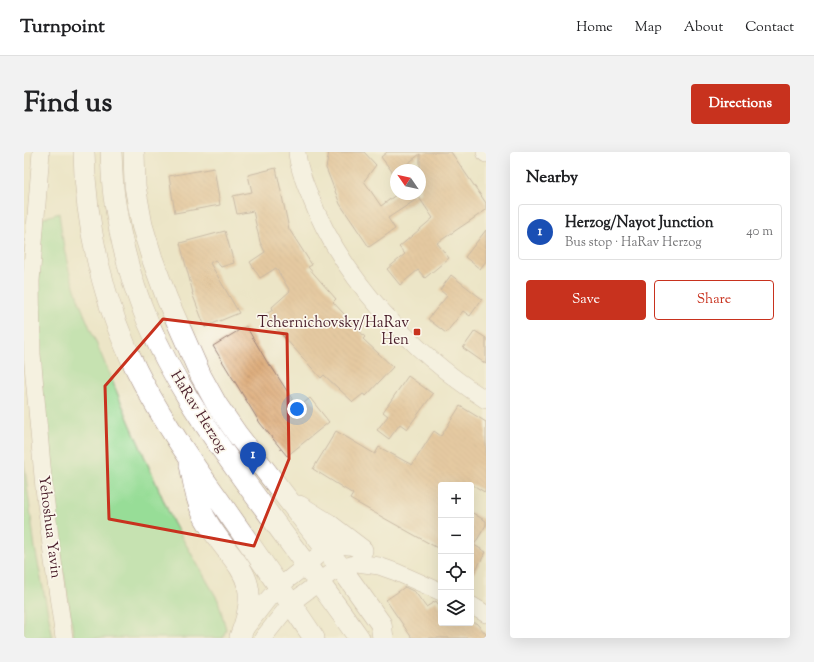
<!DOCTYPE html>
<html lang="en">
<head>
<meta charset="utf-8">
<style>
	body { margin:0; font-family:"Sorts Mill Goudy",serif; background:#f2f2f2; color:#202124 }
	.controls { position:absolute; right:12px; bottom:12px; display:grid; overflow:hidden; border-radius:4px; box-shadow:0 4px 16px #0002 }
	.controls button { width:36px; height:36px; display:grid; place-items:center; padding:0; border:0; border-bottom:1px solid #e0e0e0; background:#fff; color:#202124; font:20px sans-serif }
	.compass { position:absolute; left:366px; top:12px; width:36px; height:36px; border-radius:50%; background:#fff; box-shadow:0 4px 16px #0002; rotate:304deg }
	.you { position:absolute; left:273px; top:257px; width:14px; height:14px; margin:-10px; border:3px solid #fff; border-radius:50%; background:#1a73e8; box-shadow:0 0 0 6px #1a73e833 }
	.badge { display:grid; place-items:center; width:26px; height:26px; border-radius:50%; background:#c8321e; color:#fff; font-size:13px; font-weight:700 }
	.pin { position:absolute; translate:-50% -33px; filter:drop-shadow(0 1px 2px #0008) }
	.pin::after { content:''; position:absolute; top:21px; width:14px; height:12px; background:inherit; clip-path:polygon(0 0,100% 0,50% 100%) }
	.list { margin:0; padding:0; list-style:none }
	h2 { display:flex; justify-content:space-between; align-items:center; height:52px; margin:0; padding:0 16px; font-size:17px }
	h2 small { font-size:13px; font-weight:400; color:#757577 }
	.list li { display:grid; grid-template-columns:26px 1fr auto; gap:12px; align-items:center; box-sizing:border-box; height:56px; margin:0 8px 8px; padding:0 8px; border:1px solid #e0e0e0; border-radius:4px }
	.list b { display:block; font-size:15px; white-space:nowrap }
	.list p { margin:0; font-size:13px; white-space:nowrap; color:#757577 }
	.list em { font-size:13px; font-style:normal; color:#757577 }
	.actions { display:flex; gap:8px; padding:12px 16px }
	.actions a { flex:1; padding:9px 0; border:1px solid #c8321e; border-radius:4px; text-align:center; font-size:14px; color:#c8321e }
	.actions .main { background:#c8321e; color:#fff }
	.icon { flex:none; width:22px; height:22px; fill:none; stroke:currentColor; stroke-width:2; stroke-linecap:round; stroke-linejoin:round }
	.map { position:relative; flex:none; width:462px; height:486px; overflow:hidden; border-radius:4px }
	header { display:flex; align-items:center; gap:24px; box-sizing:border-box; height:56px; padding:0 20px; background:#fff; border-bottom:1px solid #e0e0e0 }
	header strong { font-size:19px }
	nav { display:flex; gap:22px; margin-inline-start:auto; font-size:14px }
	.intro { display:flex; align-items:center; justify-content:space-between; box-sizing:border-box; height:96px; padding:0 24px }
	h1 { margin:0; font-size:28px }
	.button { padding:10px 18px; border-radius:4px; background:#c8321e; color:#fff; font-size:14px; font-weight:700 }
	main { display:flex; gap:24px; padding:0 24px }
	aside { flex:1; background:#fff; border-radius:4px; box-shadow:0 4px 16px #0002 }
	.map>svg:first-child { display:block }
	.green { fill:#97dd97; stroke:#707e61 }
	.building { fill:url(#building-back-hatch) }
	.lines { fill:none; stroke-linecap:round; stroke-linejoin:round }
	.minor-casing { stroke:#9b8279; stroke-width:18 }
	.major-casing { stroke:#9b8279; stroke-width:22 }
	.minor { stroke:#fff; stroke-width:17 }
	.major { stroke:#fff; stroke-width:21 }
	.marked { fill:none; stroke:#c8321e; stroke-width:3; stroke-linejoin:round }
	.poi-dot { fill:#c8321e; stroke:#fbf7ec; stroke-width:1.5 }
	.labels { text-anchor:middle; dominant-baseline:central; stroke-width:3.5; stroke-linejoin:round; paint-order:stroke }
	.poi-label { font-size:15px; fill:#4a1f2b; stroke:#fbf7ec; text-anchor:end }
	.street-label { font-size:15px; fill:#4a1f2b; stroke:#fbf7ec }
</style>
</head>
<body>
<header>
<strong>Turnpoint</strong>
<nav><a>Home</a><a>Map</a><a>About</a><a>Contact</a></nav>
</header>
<div class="intro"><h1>Find us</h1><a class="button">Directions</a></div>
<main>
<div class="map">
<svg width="462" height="486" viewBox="0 0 462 486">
	<defs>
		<pattern id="building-back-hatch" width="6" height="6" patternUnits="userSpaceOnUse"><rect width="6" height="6" fill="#dba773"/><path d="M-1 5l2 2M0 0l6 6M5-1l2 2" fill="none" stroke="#b4875f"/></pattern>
	</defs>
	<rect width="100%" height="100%" fill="#fbf7ec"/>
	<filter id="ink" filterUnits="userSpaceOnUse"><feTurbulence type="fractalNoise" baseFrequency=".025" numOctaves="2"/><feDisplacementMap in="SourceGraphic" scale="8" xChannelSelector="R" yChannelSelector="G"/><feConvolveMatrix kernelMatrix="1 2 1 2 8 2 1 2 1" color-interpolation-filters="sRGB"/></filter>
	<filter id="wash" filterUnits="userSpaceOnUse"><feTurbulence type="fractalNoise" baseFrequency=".012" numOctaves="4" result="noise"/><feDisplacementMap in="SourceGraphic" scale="16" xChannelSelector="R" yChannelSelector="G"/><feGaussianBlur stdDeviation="0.9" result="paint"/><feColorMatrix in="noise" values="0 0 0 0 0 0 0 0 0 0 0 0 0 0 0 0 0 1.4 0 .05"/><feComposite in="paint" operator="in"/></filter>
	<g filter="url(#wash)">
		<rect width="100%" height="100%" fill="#ece5c7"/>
		<!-- green -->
		<g class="green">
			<polygon points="35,61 40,96 45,119 56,152 105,269 149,370 194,448 202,477 199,486 50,486 28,346 15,202 14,125 17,67"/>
			<polygon points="0,309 11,396 29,486 0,486"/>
		</g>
		<g id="blocks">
			<!-- building -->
			<g class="building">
				<polygon points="305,0 340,0 352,13 340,29 357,54 373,42 396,42 396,2 375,18 372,18 372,20 370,22 357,5 363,0 427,0 462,51 462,58 413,91 425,106 401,126 394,118 376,133 363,117 381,102 375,95 409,66 396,47 396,45 364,66 371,77 345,95 316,52 302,16"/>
				<polygon points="190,16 196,53 151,61 145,24"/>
				<polygon points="252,16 265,77 288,113 284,115 312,147 309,150 341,185 339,187 369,215 342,244 339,242 329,250 300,223 297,226 240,163 249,158 248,155 266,139 252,116 236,126 226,110 241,100 236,90 229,59 213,62 209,44 228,40 224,23"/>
				<polygon points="462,78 462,109 456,117 441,105"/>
				<polygon points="201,79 210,111 197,115 191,108 186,111 215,161 181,175 168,141 169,141 156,91"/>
				<polygon points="427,123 458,147 446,164 439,159 422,181 404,167 423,144 416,138"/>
				<polygon points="222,174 246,215 247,214 274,256 286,246 305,270 263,304 236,271 189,194"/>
				<polygon points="451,179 462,186 462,212 439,196"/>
				<polygon points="384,224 409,242 383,277 376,272 365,287 353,278 364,264 359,260"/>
				<polygon points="436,254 462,270 462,341 449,333 417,333 417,398 326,347 329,342 289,317 312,279 351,302 355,295 388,313 410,279 417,284"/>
				<polygon points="447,360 462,369 462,373 450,393 462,400 447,426"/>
				<polygon points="381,435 391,440 402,455 412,449 417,456 417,471 452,471 462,482 462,486 388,486 362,448"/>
			</g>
		</g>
	</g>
	<g filter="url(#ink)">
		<use href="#blocks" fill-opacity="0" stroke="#9b8279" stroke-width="1"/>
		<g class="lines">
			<!-- minor casing -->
			<g class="minor-casing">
				<g id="minor">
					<polyline points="17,0 7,129 8,202 20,336 29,409 40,486"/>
					<path d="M273,0C274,15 280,30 286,44C318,127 388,200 462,248"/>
					<polyline points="461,0 462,2"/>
					<polyline points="447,453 462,462"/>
					<path d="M220,478L244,447L255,435L302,397C314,392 324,392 336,397"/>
					<polyline points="239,486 267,451 306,422 317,416 333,411 355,414 372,420 417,440"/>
				</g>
			</g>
			<!-- major casing -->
			<g class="major-casing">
				<g id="major">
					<path d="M60,0C61,73 80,154 113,219C135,263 163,304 192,344C225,391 258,438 290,486"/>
					<path d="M87,0C88,17 88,35 91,51C97,91 108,133 124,170C147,224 180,273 214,320C254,376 296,430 335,486"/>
					<polyline points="110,0 111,34 118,73 128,106 143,147 177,224 193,253 213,282 317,416 357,472 359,486"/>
					<path d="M166,313C170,331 172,350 181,366C208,415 242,421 216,485"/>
					<polyline points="275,354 304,372 338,398"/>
				</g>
			</g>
			<!-- minor -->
			<use href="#minor" class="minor"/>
			<!-- major -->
			<use href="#major" class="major"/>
		</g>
	</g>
	<!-- marked area -->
	<path d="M0 0H462V486H0ZM139,167L263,182L265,307L230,394L85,367L81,234Z" fill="#ece5c7" fill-opacity=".55" fill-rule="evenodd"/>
	<path class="marked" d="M139,167L263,182L265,307L230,394L85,367L81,234Z"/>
	<!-- markers -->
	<rect class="poi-dot" x="389" y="176" width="8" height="8" rx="2"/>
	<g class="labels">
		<!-- poi labels -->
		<g class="poi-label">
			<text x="385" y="171">Tchernichovsky/HaRav<tspan x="385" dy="17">Hen</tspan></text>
		</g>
		<!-- street labels -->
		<g class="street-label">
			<text transform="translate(174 260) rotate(58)">HaRav Herzog</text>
			<text transform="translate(25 375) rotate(83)">Yehoshua Yavin</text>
		</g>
	</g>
</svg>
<div class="controls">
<button>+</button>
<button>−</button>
<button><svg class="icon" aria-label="locate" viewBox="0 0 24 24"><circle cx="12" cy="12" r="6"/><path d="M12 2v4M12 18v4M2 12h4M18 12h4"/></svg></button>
<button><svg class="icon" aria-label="layers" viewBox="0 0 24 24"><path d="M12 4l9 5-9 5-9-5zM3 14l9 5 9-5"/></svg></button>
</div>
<svg class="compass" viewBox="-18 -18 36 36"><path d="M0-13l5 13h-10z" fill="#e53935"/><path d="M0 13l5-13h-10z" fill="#757577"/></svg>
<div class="you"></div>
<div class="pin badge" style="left:229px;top:323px;background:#1a4fb4">1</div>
</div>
<aside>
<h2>Nearby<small></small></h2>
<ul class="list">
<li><span class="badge" style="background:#1a4fb4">1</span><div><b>Herzog/Nayot Junction</b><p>Bus stop · HaRav Herzog</p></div><em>40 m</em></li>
</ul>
<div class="actions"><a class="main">Save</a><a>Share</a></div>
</aside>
</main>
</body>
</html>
